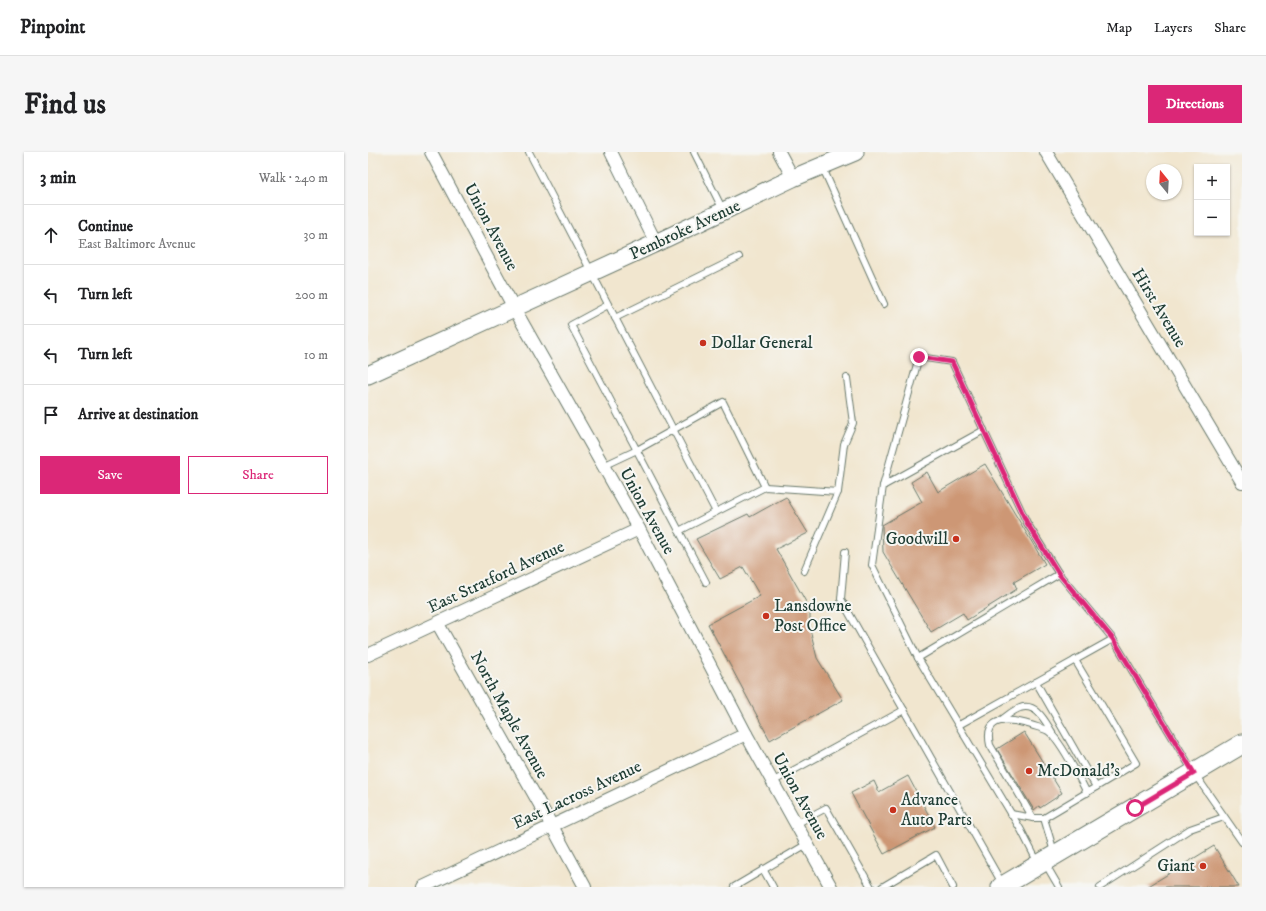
<!DOCTYPE html>
<html lang="en">
<head>
<meta charset="utf-8">
<style>
	body { margin:0; font-family:"IM FELL DW Pica",serif; background:#f6f6f6; color:#202124 }
	.controls { position:absolute; right:12px; top:12px; display:grid; overflow:hidden; border-radius:0px; box-shadow:0 1px 3px #0004 }
	.controls button { width:36px; height:36px; display:grid; place-items:center; padding:0; border:0; border-bottom:1px solid #e0e0e0; background:#fff; color:#202124; font:20px sans-serif }
	.compass { position:absolute; left:778px; top:12px; width:36px; height:36px; border-radius:50%; background:#fff; box-shadow:0 1px 3px #0004; rotate:342deg }
	.stop { position:absolute; width:12px; height:12px; margin:-9px; border:3px solid #db2777; border-radius:50%; background:#fff }
	.stop.end { background:#db2777; border-color:#fff; box-shadow:0 1px 4px #0008 }
	.list { margin:0; padding:0; list-style:none }
	h2 { display:flex; justify-content:space-between; align-items:center; height:52px; margin:0; padding:0 16px; font-size:17px }
	h2 small { font-size:13px; font-weight:400; color:#757577 }
	.list li { display:grid; grid-template-columns:26px 1fr auto; gap:12px; align-items:center; box-sizing:border-box; height:60px; padding:0 16px; border-top:1px solid #e0e0e0 }
	.list b { display:block; font-size:15px; white-space:nowrap }
	.list p { margin:0; font-size:13px; white-space:nowrap; color:#757577 }
	.list em { font-size:13px; font-style:normal; color:#757577 }
	.actions { display:flex; gap:8px; padding:12px 16px }
	.actions a { flex:1; padding:9px 0; border:1px solid #db2777; border-radius:0px; text-align:center; font-size:14px; color:#db2777 }
	.actions .main { background:#db2777; color:#fff }
	.icon { flex:none; width:22px; height:22px; fill:none; stroke:currentColor; stroke-width:2; stroke-linecap:round; stroke-linejoin:round }
	.map { position:relative; flex:none; width:874px; height:735px; overflow:hidden; border-radius:0px }
	header { display:flex; align-items:center; gap:24px; box-sizing:border-box; height:56px; padding:0 20px; background:#fff; border-bottom:1px solid #e0e0e0 }
	header strong { font-size:19px }
	nav { display:flex; gap:22px; margin-inline-start:auto; font-size:14px }
	.intro { display:flex; align-items:center; justify-content:space-between; box-sizing:border-box; height:96px; padding:0 24px }
	h1 { margin:0; font-size:28px }
	.button { padding:10px 18px; border-radius:0px; background:#db2777; color:#fff; font-size:14px; font-weight:700 }
	main { display:flex; gap:24px; padding:0 24px }
	aside { flex:1; background:#fff; border-radius:0px; box-shadow:0 1px 3px #0004 }
	.map>svg:first-child { display:block }
	.building { fill:#cd9775 }
	.lines { fill:none; stroke-linecap:round; stroke-linejoin:round }
	.lane-casing { stroke:#68786a; stroke-width:8 }
	.street-casing { stroke:#68786a; stroke-width:14 }
	.secondary-casing { stroke:#68786a; stroke-width:19 }
	.primary-casing { stroke:#68786a; stroke-width:21 }
	.lane { stroke:#fff; stroke-width:6 }
	.street { stroke:#fff; stroke-width:12 }
	.secondary { stroke:#fff; stroke-width:17 }
	.primary { stroke:#fff; stroke-width:19 }
	.route { stroke:#db2777; stroke-width:5 }
	.poi-dot { fill:#c8321e; stroke:#f6f6f2; stroke-width:1.5 }
	.labels { text-anchor:middle; dominant-baseline:central; stroke-width:4; stroke-linejoin:round; paint-order:stroke }
	.street-label { font-size:17px; fill:#1f3d34; stroke:#f6f6f2 }
	.poi-label { font-size:17px; fill:#1f3d34; stroke:#f6f6f2; text-anchor:start }
</style>
</head>
<body>
<header>
<strong>Pinpoint</strong>
<nav><a>Map</a><a>Layers</a><a>Share</a></nav>
</header>
<div class="intro"><h1>Find us</h1><a class="button">Directions</a></div>
<main>
<aside>
<h2>3 min<small>Walk · 240 m</small></h2>
<ul class="list">
<li><svg class="icon" aria-label="ahead" viewBox="0 0 24 24"><path d="M12 20V5M6 11l6-6 6 6"/></svg><div><b>Continue</b><p>East Baltimore Avenue</p></div><em>30 m</em></li>
<li><svg class="icon" aria-label="left" viewBox="0 0 24 24"><path d="M17 20v-9H6M10 6l-5 5 5 5"/></svg><div><b>Turn left</b></div><em>200 m</em></li>
<li><svg class="icon" aria-label="left" viewBox="0 0 24 24"><path d="M17 20v-9H6M10 6l-5 5 5 5"/></svg><div><b>Turn left</b></div><em>10 m</em></li>
<li><svg class="icon" aria-label="arrive" viewBox="0 0 24 24"><path d="M6 21V4h12l-3 4 3 4H6"/></svg><div><b>Arrive at destination</b></div></li>
</ul>
<div class="actions"><a class="main">Save</a><a>Share</a></div>
</aside>
<div class="map">
<svg width="874" height="735" viewBox="0 0 874 735">
	<rect width="100%" height="100%" fill="#f6f6f2"/>
	<filter id="ink" filterUnits="userSpaceOnUse"><feTurbulence type="fractalNoise" baseFrequency=".025" numOctaves="2"/><feDisplacementMap in="SourceGraphic" scale="8" xChannelSelector="R" yChannelSelector="G"/><feConvolveMatrix kernelMatrix="1 2 1 2 8 2 1 2 1" color-interpolation-filters="sRGB"/></filter>
	<filter id="wash" filterUnits="userSpaceOnUse"><feTurbulence type="fractalNoise" baseFrequency=".012" numOctaves="4" result="noise"/><feDisplacementMap in="SourceGraphic" scale="16" xChannelSelector="R" yChannelSelector="G"/><feGaussianBlur stdDeviation="0.9" result="paint"/><feColorMatrix in="noise" values="0 0 0 0 0 0 0 0 0 0 0 0 0 0 0 0 0 1.4 0 .05"/><feComposite in="paint" operator="in"/></filter>
	<g filter="url(#wash)">
		<rect width="100%" height="100%" fill="#f1e6cf"/>
		<g id="blocks">
			<!-- building -->
			<g class="building">
				<polygon points="617,312 677,412 646,430 649,437 599,468 595,461 563,480 515,400 514,373 554,350 543,330 559,320 570,340"/>
				<polygon points="418,345 440,381 408,397 442,457 442,477 449,506 475,548 402,588 340,472 392,444 375,415 352,427 328,387 380,362 382,365"/>
				<polygon points="656,580 694,641 689,644 689,645 672,656 671,654 666,658 629,597"/>
				<polygon points="540,624 567,675 516,702 483,641 506,629 511,640"/>
				<polygon points="846,694 871,735 779,735"/>
			</g>
		</g>
	</g>
	<g filter="url(#ink)">
		<use href="#blocks" fill-opacity="0" stroke="#68786a" stroke-width="1"/>
		<g class="lines">
			<!-- lane casing -->
			<g class="lane-casing">
				<g id="lane">
					<polyline points="161,0 348,360 311,379"/>
					<polyline points="326,0 355,58"/>
					<polyline points="454,14 516,152"/>
					<polyline points="240,153 203,173 338,430"/>
					<polyline points="247,166 371,105"/>
					<polyline points="235,314 269,298 355,250 397,335 348,360"/>
					<polyline points="515,334 616,278"/>
					<polyline points="397,335 470,340 436,419"/>
					<polyline points="470,340 476,292 485,271 479,226"/>
					<polyline points="477,400 473,447 635,733"/>
					<polyline points="550,506 504,413 515,334 551,205 584,210 659,371 691,422"/>
					<polyline points="707,508 768,611 728,635"/>
					<polyline points="668,530 728,635 676,666 686,700"/>
					<path d="M633,568C639,564 645,558 652,556C668,550 677,569 684,580"/>
					<polyline points="591,573 745,487"/>
					<polyline points="404,630 536,558"/>
					<polyline points="643,662 665,666 676,666"/>
					<path d="M665,666L622,593C615,562 643,567 663,573C668,575 675,576 680,579C691,586 712,627 719,641"/>
					<polyline points="428,672 458,656 503,735"/>
					<polyline points="670,711 653,678 550,506 691,422 745,487 826,621 874,690"/>
					<polyline points="677,711 691,735"/>
					<polyline points="395,717 405,735"/>
					<polyline points="366,735 439,692"/>
					<polyline points="514,735 568,703 585,735"/>
					<polyline points="732,735 822,677 856,665"/>
				</g>
			</g>
			<!-- street casing -->
			<g class="street-casing">
				<g id="street">
					<polyline points="63,0 146,156 271,377 378,582 463,735"/>
					<polyline points="243,0 288,91"/>
					<polyline points="411,0 425,26"/>
					<polyline points="678,0 874,330"/>
					<polyline points="70,472 184,674 217,735"/>
					<polyline points="0,503 271,377"/>
					<polyline points="55,735 378,582"/>
				</g>
			</g>
			<!-- secondary casing -->
			<g class="secondary-casing">
				<polyline id="secondary" points="0,223 288,91 425,26 487,0"/>
			</g>
			<!-- primary casing -->
			<g class="primary-casing">
				<polyline id="primary" points="633,735 874,592"/>
			</g>
			<!-- lane -->
			<use href="#lane" class="lane"/>
			<!-- street -->
			<use href="#street" class="street"/>
			<!-- secondary -->
			<use href="#secondary" class="secondary"/>
			<!-- primary -->
			<use href="#primary" class="primary"/>
		</g>
	</g>
	<g class="lines" filter="url(#ink)">
		<!-- route -->
		<polyline class="route" points="551,205 584,210 659,371 691,422 745,487 826,621 767,656"/>
	</g>
	<!-- markers -->
	<g class="poi-dot">
		<circle cx="335" cy="191" r="4"/>
		<circle cx="588" cy="387" r="4"/>
		<circle cx="398" cy="464" r="4"/>
		<circle cx="661" cy="619" r="4"/>
		<circle cx="525" cy="658" r="4"/>
		<circle cx="835" cy="714" r="4"/>
	</g>
	<g class="labels">
		<!-- street labels -->
		<g class="street-label">
			<text transform="translate(123 75) rotate(62)">Union Avenue</text>
			<text transform="translate(317 78) rotate(-25)">Pembroke Avenue</text>
			<text transform="translate(791 156) rotate(59)">Hirst Avenue</text>
			<text transform="translate(279 359) rotate(61)">Union Avenue</text>
			<text transform="translate(128 425) rotate(-25)">East Stratford Avenue</text>
			<text transform="translate(141 563) rotate(61)">North Maple Avenue</text>
			<text transform="translate(209 643) rotate(-25)">East Lacross Avenue</text>
			<text transform="translate(432 644) rotate(61)">Union Avenue</text>
		</g>
		<!-- poi labels -->
		<g class="poi-label">
			<text x="343" y="191">Dollar General</text>
			<text x="580" y="387" text-anchor="end">Goodwill</text>
			<text x="406" y="454">Lansdowne<tspan x="406" dy="20">Post Office</tspan></text>
			<text x="669" y="619">McDonald's</text>
			<text x="533" y="648">Advance<tspan x="533" dy="20">Auto Parts</tspan></text>
			<text x="827" y="714" text-anchor="end">Giant</text>
		</g>
	</g>
</svg>
<div class="controls">
<button>+</button>
<button>−</button>
</div>
<svg class="compass" viewBox="-18 -18 36 36"><path d="M0-13l5 13h-10z" fill="#e53935"/><path d="M0 13l5-13h-10z" fill="#757577"/></svg>
<div class="stop" style="left:767px;top:656px"></div>
<div class="stop end" style="left:551px;top:205px"></div>
</div>
</main>
</body>
</html>
